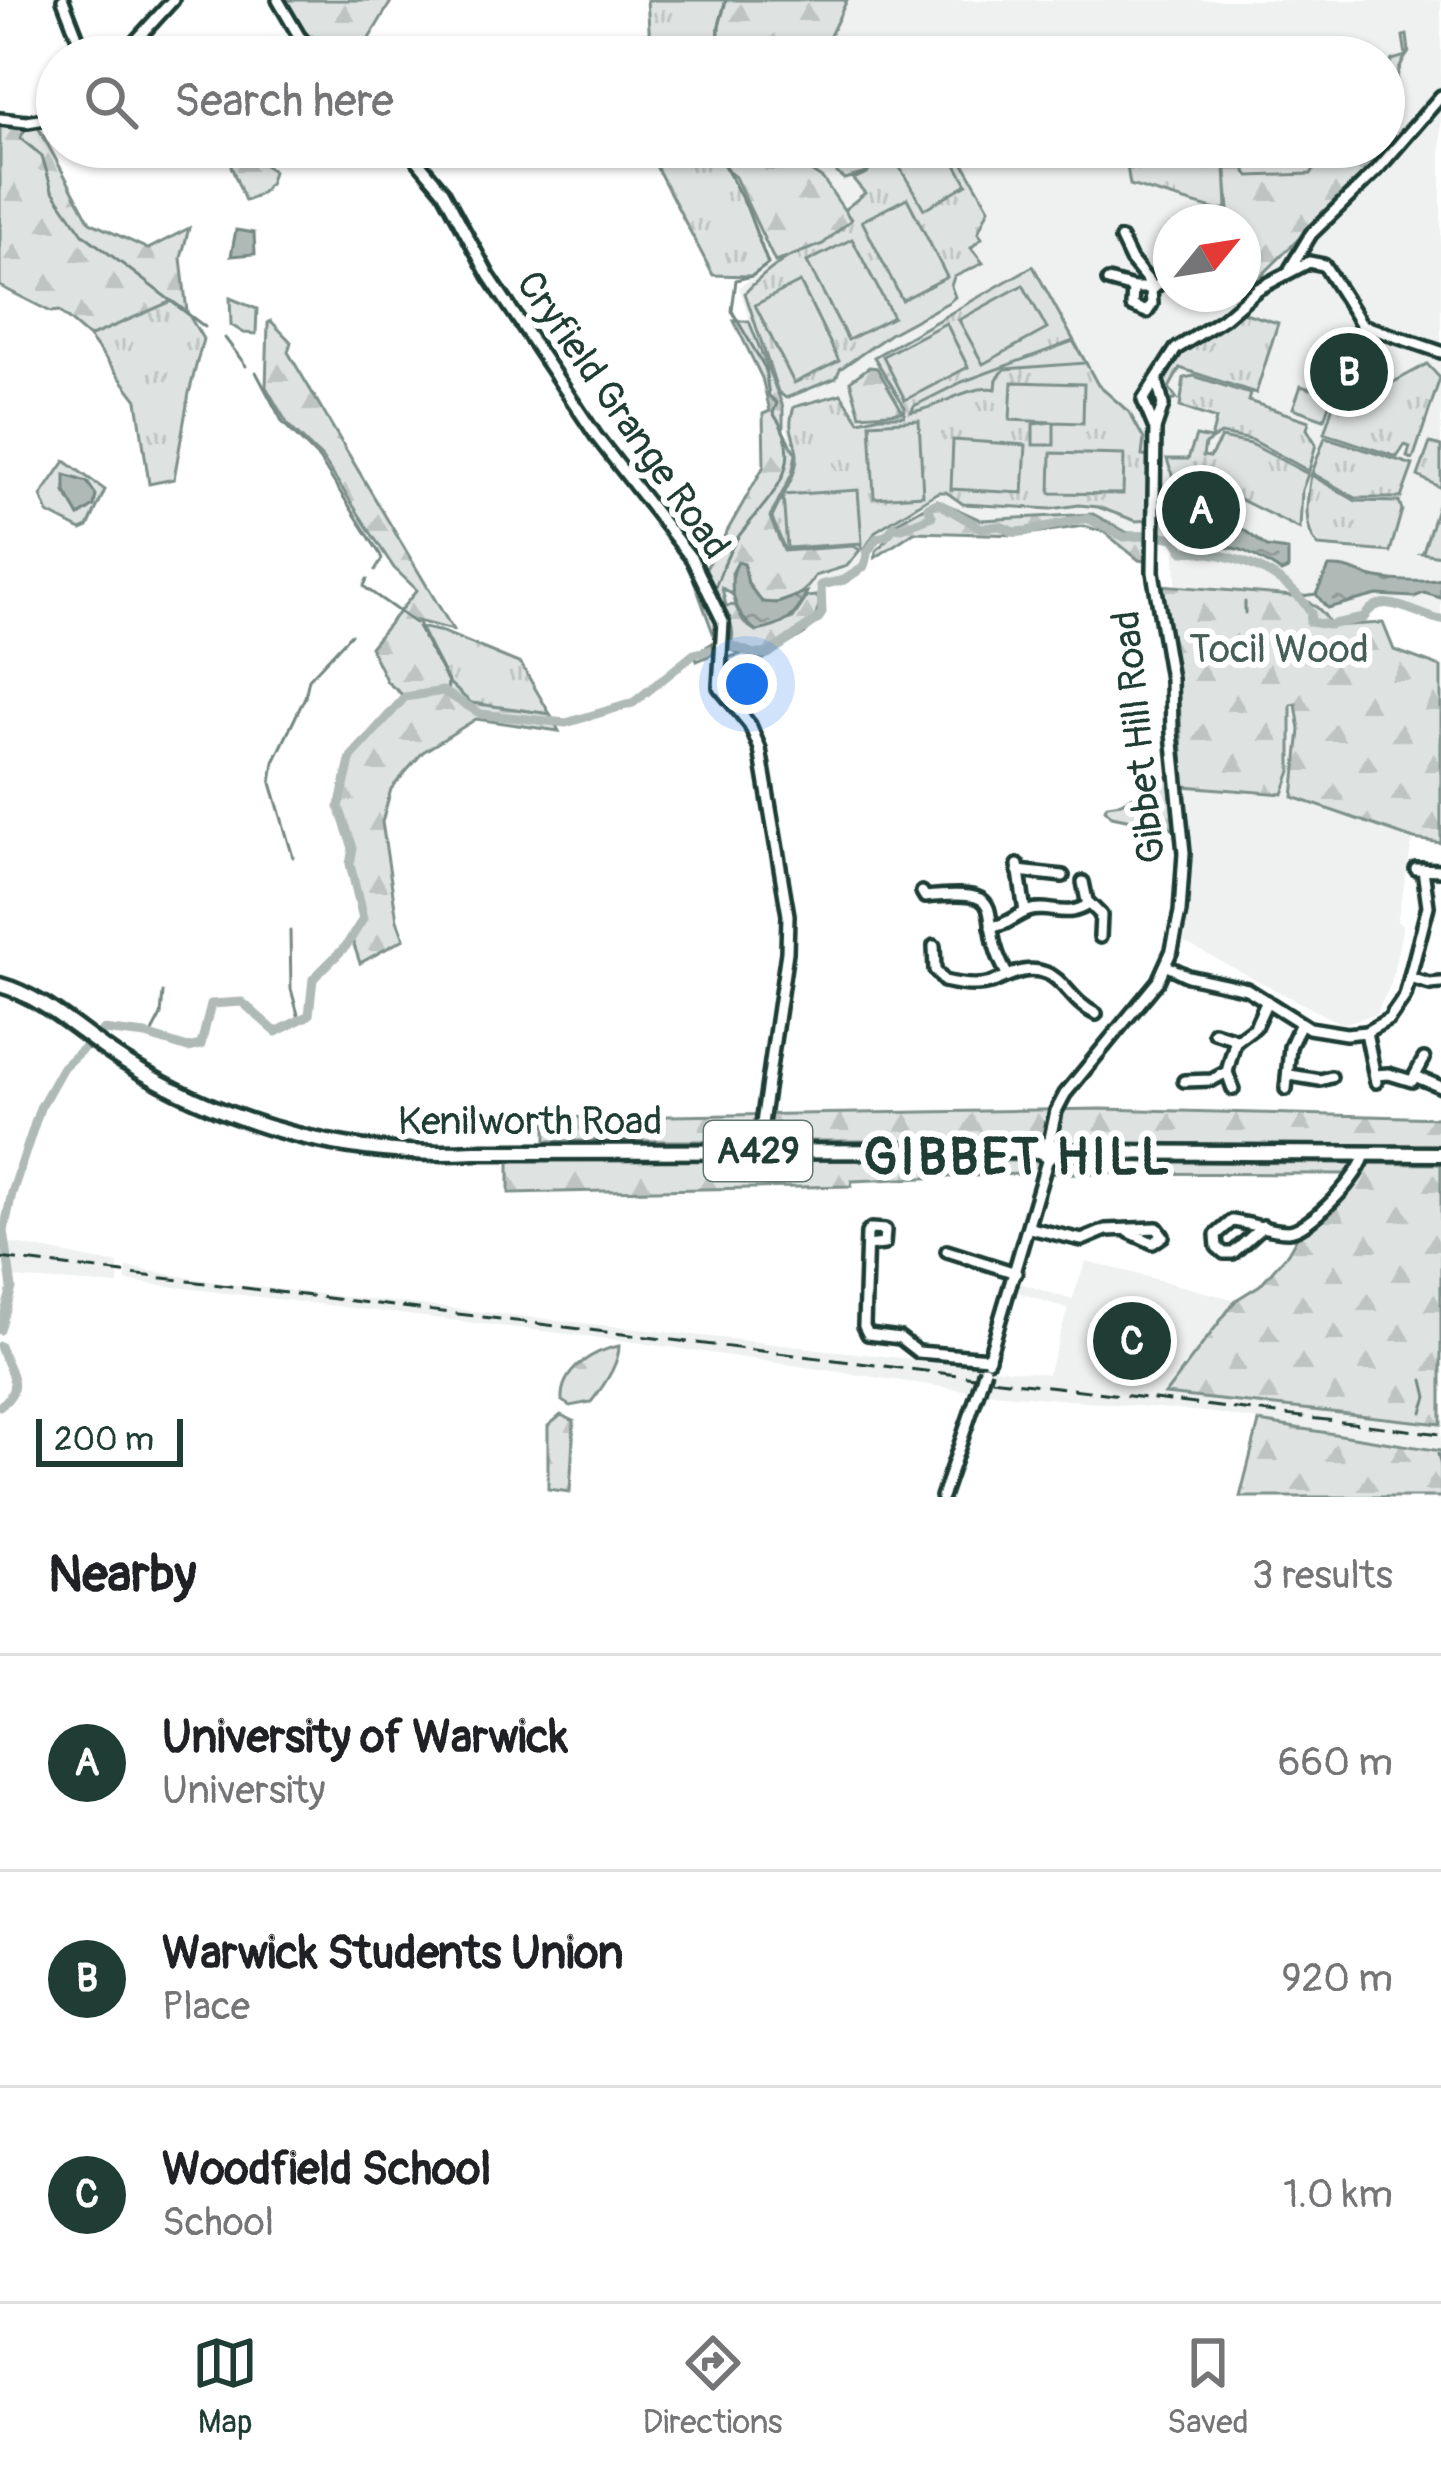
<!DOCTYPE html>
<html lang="en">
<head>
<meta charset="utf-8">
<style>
	body { margin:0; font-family:Pangolin,sans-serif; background:#f2f2f2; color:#202124 }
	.compass { position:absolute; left:1153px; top:204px; width:108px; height:108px; border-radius:50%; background:#fff; box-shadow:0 3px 9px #0004; rotate:60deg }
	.scale { position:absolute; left:36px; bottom:30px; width:147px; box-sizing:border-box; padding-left:12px; border:6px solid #1f3d34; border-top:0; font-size:33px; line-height:42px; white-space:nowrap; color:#1f3d34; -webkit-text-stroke:9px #fff; paint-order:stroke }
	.you { position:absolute; left:747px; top:684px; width:42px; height:42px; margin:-30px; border:9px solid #fff; border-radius:50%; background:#1a73e8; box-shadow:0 0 0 18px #1a73e833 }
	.badge { display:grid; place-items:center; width:78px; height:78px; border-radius:50%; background:#1f3d34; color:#fff; font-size:39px; font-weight:700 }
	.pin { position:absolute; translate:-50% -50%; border:6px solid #fff; box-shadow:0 3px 12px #0006 }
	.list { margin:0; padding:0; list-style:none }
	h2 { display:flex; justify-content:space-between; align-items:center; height:156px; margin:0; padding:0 48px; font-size:51px }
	h2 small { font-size:39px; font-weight:400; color:#757577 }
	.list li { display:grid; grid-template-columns:78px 1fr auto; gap:36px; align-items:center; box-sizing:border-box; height:216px; padding:0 48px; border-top:3px solid #e0e0e0 }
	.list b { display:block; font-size:45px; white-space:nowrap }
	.list p { margin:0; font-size:39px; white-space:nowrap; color:#757577 }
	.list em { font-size:39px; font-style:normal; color:#757577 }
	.icon { flex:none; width:66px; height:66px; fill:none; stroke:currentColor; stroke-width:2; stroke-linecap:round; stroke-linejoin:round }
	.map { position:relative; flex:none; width:1441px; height:1497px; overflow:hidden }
	.search { position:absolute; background:#fff; box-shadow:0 3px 9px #0004; left:36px; right:36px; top:36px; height:132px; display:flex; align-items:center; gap:30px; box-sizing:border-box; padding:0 42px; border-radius:66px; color:#757577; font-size:45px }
	.sheet { height:804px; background:#fff }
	nav { display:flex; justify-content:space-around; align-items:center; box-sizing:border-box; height:168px; border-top:3px solid #e0e0e0; background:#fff; font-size:33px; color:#757577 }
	nav a { display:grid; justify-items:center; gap:6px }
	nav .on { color:#1f3d34 }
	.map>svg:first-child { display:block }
	.built { fill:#eef1f0; fill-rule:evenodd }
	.grass { fill:url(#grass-tufts); stroke:#7e908b; stroke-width:3 }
	.forest { fill:url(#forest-firs); stroke:#7e908b; stroke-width:3 }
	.garden { fill:url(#garden-dots); stroke:#7e908b; stroke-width:3 }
	.pitch { fill:#dee3e2; stroke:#7e908b; stroke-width:3 }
	.water { fill:url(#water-ripples); stroke:#758883; stroke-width:3 }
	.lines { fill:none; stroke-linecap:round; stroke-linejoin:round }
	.stream { stroke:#758883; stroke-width:3 }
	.river { stroke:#afbab7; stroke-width:9 }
	.minor-casing { stroke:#1f3d34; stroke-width:18 }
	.major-casing { stroke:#1f3d34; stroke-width:21 }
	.minor { stroke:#fff; stroke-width:9 }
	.major { stroke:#fff; stroke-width:12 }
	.rail { stroke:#1f3d34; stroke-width:3; stroke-dasharray:18 9; stroke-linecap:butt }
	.minor-bridge-casing { stroke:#1f3d34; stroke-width:18; stroke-linecap:butt }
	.minor-bridge { stroke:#fff; stroke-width:9 }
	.labels { text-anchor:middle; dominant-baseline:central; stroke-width:12; stroke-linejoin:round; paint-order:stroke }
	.shield { fill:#fff; stroke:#627771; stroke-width:3 }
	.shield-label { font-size:36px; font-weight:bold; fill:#1f3d34 }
	.street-label { font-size:39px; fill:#1f3d34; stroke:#fff }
	.park-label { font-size:39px; fill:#455e57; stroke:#fff }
	.district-label { font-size:51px; font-weight:bold; letter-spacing:3px; fill:#1f3d34; stroke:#fff }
</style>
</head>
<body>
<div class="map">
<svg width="1441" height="1497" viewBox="0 0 1441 1497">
	<defs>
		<pattern id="grass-tufts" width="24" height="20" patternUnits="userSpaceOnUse" patternTransform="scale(3)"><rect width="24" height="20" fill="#dee3e2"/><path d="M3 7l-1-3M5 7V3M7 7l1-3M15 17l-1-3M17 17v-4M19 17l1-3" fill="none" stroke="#bec4c2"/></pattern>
		<pattern id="forest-firs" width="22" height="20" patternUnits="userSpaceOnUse" patternTransform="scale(3)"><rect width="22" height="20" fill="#dee3e2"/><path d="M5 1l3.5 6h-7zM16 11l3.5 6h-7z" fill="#bec4c2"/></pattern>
		<pattern id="garden-dots" width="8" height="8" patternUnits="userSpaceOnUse" patternTransform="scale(3)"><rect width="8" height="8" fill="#dee3e2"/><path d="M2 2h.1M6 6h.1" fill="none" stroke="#bec4c2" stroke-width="1.8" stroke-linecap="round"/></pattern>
		<pattern id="water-ripples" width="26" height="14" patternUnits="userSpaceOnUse" patternTransform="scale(3)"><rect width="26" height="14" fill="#afbab7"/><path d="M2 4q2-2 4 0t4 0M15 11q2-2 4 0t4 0" fill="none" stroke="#8e9896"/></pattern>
	</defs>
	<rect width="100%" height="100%" fill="#fff"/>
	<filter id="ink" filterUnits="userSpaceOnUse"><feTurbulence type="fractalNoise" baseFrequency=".00833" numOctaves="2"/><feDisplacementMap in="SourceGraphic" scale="24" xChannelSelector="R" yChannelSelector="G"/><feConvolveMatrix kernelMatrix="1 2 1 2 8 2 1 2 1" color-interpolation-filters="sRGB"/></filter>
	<g filter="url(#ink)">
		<!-- built -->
		<g class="built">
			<path d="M847,0H1441V617L1379,599L1365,607L1362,616L1413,838L1397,922L1403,925L1391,984L1376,1014L1345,1023L1335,1021L1184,942L1190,886L1174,539L1164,533H1128L1093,514L981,520L937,500L876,537L862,565L853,571L820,584L819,613L767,650L735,620L721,593L720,582L790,450L788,431L780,418L739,287L767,267L769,261L750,209L722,155L739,147H1384V57H820ZM1171,222H1243V294H1171Z"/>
			<polygon points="10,1243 118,1264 118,1285 12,1278"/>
			<polygon points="1086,1261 1236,1300 1166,1394 1441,1424 1441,1451 1215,1413 970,1391 634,1342 126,1281 127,1267 229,1284 1048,1374 1068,1309 1014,1291 1017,1282 1072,1300"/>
		</g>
		<!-- grass -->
		<g class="grass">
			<polygon points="647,0 726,0 719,26 718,57 651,57"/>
			<polygon points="646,147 715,147 747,208 768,264 752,276 713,275"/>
			<path d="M876,147H954L989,208L978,233L982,238L971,248L983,263L954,277L951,286L955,297L949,302L890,334L840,369L836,378L786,398L778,392L745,293C774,261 813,243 851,219L844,210L865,193L853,179L867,173L878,161Z"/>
			<polygon points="1085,147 1224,147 1227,208 1219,211 1130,185 1126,160 1116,158 1101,164"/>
			<path d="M1033,266L1098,385L1129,412L1144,439L1142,456L1151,457L1149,520L1136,521L1098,507L1079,505L1051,509L963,504L946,492H938L876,531L864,550L860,544L785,550L772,518C780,498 798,475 797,454C795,432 786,432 794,407L841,394L859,421L880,416H904L905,407L874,357Z"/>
			<polygon points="172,300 187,312 203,339 189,393 174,479 149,484 137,400 89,337"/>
			<polygon points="1238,311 1278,323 1256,393 1180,368 1169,388 1177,399 1171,401 1161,383 1174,356"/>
			<polygon points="1427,364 1440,378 1413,459 1407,457 1410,447 1405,445 1397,457 1324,433 1333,405 1345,399 1366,397"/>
			<polygon points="1194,376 1250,394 1248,401 1309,421 1307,429 1316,444 1309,471 1252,440 1221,434 1205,444 1203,456 1210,457 1221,438 1251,444 1308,474 1302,490 1300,529 1219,489 1173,478 1167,459 1188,459 1196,436 1211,439 1216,419 1180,407 1184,378"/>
			<polygon points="1313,382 1328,386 1333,393 1324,419 1293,408 1301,386 1310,389"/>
			<polygon points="1325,437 1413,465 1401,498 1356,498 1312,473"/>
			<polygon points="1430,443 1441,446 1441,488 1418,476"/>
			<path d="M1311,475L1356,501L1399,502L1402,510L1390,552L1318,546C1302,527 1307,499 1311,475Z"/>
			<polygon points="1441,496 1441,556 1421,553 1423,552"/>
			<polygon points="419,627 443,632 521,664 550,714 471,703 448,682"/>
		</g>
		<!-- forest -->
		<g class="forest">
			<polygon points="283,0 392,0 358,57 325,57 294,21"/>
			<polygon points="726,0 847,0 820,57 718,57 719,26"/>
			<polygon points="0,122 37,125 90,222 148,249 189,228 181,258 187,312 172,301 89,337 59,311 51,312 0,286"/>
			<path d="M234,147H241L273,171C270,188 261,196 245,201L231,166Z"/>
			<polygon points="715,147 799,147 797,162 823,179 851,220 823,244 775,262 735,177 726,170"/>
			<polygon points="832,147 876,147 878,160 867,173 844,179 837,173"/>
			<polygon points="1224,147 1251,147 1246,172 1249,176 1311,174 1323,153 1370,161 1371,167 1245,292 1243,222 1230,222"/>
			<polygon points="230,298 257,309 256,334 244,333 231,325"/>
			<polygon points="271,321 291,342 288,352 453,630 417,621 448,682 471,703 550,714 559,731 476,719 423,752 391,789 382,822 397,920 404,939 360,963 352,939 363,914 350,864 353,848 339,807 341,788 354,751 405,697 387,682 370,647 417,590 394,568 322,458 288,425 266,387 268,323"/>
			<path d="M734,321H749L783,407V431L796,454L792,474L770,517L784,551L853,546L860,550L847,566L815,576C807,594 787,602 767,604C752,597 745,580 744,564L738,562L732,573L733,595L722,588L726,606L735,605L745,624L756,631L793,618L807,597L816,596L820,601L814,623L805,633L764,659L750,657L734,667L727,658L740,654L729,648L722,610L704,572L764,466L763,414L770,411L762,378Z"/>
			<path d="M1073,341L1086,363L1005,369L997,379L996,389C967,384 939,409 911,412L914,406L962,382Z"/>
			<polygon points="869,367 877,368 903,412 860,415 850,381"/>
			<polygon points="65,461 105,490 88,527 81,530 48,513 41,496"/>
			<polygon points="937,500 981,520 1093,514 1128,533 1147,533 1149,562 1139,560 1104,532 1084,526 1020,535 914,532 875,558 876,551 893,533 892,525"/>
			<polygon points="698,576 719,628 718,652 697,661 694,654 716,641 694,581"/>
			<path d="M1161,585L1293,596C1312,602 1322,608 1331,626L1383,623L1394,650L1441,667V843L1414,839L1293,797L1300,730L1296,704L1291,705V771L1283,794L1184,786L1178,682Z"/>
			<polygon points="1169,776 1174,829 1112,816 1105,809 1107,805 1121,803"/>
			<polygon points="1102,1109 1441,1118 1441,1147 1062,1142 1053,1135 1044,1135 1040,1141 546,1141 546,1118"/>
			<polygon points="509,1157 1441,1164 1441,1424 1165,1394 1236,1300 1260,1285 1288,1253 1303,1227 1355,1174 1046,1173 852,1181 851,1186 509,1193"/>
			<path d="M619,1346C619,1364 603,1387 591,1402L570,1406L562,1401C560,1371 592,1351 619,1346Z"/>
			<polygon points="561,1415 574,1421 570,1492 548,1489 548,1426"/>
			<polygon points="1259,1422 1441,1451 1441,1497 1240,1497"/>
		</g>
		<!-- garden -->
		<path class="garden" d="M1407,35L1409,52C1389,79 1400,91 1393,115L1384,109V73L1392,60L1406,56L1403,36Z"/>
		<!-- pitch -->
		<g class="pitch">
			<polygon points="888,147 946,147 967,184 924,209"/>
			<polygon points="907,198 947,277 902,300 862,221"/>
			<polygon points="852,239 893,317 848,340 807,262"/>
			<polygon points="800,282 839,361 794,383 755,305"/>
			<polygon points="1023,285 1047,329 983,364 959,320"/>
			<polygon points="946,323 968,367 905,400 883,356"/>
			<polygon points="1012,382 1084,384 1083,423 1054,422 1054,445 1033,445 1033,424 1053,422 1010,420"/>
			<polygon points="919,420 923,495 874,498 870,423"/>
			<polygon points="953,440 1026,445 1023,493 951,489"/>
			<polygon points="1051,453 1124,455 1123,494 1050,493"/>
			<polygon points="858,490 862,543 787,548 783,495"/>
		</g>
		<!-- water -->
		<g class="water">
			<polygon points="236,230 254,233 255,254 231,256"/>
			<polygon points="65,475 87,482 96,495 94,506 79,516 65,492"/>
			<path d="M1189,505L1200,509L1206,518L1219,517L1227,525L1233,522L1267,547L1288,550V569L1281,572C1269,564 1257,557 1244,551C1225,543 1207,554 1205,527L1200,532L1193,530L1189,516L1182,515Z"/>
			<path d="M738,562L744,564L748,584L762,602L778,603L807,592C797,617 784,627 756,631C735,615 725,585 738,562Z"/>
			<path d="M1329,567C1346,566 1354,571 1369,576C1386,581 1424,583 1441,579V598L1424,593L1414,597L1377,595L1327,608L1316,594Z"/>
		</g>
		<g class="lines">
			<!-- stream -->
			<g class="stream">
				<polyline points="718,57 719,26 726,0"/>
				<polyline points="27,127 20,138 42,156 52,190 83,234 205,327"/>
				<path d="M715,147L747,208L768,264L752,276L736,280L732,311L765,368L769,396L777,403L773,413C811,465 768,498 738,537C727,552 722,572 714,589C723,605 739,629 730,645"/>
				<polyline points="225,338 246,366"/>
				<polyline points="256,372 283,423 319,459 380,554 382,559 375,570"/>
				<polyline points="367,579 364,586 367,589 415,623"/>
				<polyline points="1301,596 1316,594"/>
				<polyline points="1245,613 1245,602"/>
				<polyline points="418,627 448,682 447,693"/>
				<polyline points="293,857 271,783 274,762 305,697 309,679 351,634"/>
				<polyline points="290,931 291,989 300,1022"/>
				<polyline points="150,1036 161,1015 163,993"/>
				<polyline points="1422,1412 1427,1397 1423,1380"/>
				<polyline points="1438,1454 1441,1467"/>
			</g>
			<!-- river -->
			<g class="river">
				<path d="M1163,536L1174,538L1183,551C1229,551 1287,572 1311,613L1310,622L1329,625L1364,618C1380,587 1415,615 1441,620"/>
				<polyline points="0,1330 12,1288 4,1231 12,1193 40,1108 63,1067 103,1030 146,1035 188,1048 201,1045 211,1004 242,1002 276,1032 309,1015 313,979 346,946 363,919 350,864 353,848 339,807 351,757 405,697 443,691 481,714 566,723 633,703 694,654 730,645 754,654 768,654 818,619 822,613 821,585 844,580 864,567 868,551 877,538 886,536 894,527 902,528 932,516 928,507 938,503 981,528 1000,526 1014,532 1027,531 1087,518 1124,537 1143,536"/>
				<path d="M0,1346C7,1369 27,1387 0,1406"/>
			</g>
			<!-- minor casing -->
			<g class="minor-casing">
				<g id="minor">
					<polyline points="63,0 85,57"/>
					<polyline points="278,0 299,36 318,57"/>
					<polyline points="121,57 173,0"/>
					<polyline points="0,119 27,122 57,117"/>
					<polyline points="406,147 443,191 489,276 596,436 692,559 723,622 719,687 750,725 760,749 788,915 787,952 758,1151"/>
					<polyline points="1290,269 1311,234 1377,170 1441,96"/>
					<polyline points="1108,281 1133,288 1154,288 1131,260 1121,239"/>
					<polyline points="1133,288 1132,306 1147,312 1152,304 1151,289"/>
					<polyline points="1154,288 1163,281 1171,242"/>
					<polyline points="1155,429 1143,400 1176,349 1223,319 1258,289 1309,262 1324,265 1362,325 1441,352"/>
					<polyline points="1018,865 1025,912"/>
					<polyline points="1416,869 1441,870"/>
					<polyline points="1018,871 1063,876"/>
					<polyline points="1083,882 1087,901 1101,915 1100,937"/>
					<path d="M922,892L925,897C1020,887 972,914 1007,974"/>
					<path d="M991,927C1008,925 1014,916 1028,911C1050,904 1065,920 1089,904"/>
					<path d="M934,946L935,970L944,981C957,984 978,987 991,983C1009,976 1026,965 1046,973C1064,979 1072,1003 1096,1014"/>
					<polyline points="1167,966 1188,976 1247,989 1309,1028 1346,1034 1366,1032 1389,1019 1405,996 1428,906 1423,869"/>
					<polyline points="1410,978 1430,984 1441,983"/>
					<polyline points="1214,1032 1236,1039"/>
					<polyline points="1366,1032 1376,1082"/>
					<polyline points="1227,1072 1233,1089"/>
					<polyline points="1290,1075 1320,1080 1331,1077"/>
					<polyline points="1375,1075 1389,1074 1412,1081 1424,1059"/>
					<polyline points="1417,1077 1441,1087"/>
					<polyline points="1184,1081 1212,1080 1227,1072 1235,1042 1255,1027 1267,1001"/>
					<polyline points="1286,1089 1290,1047 1300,1025"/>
					<polyline points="1049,1143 1056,1111 1065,1094 1158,981 1172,950 1180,912 1184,853 1172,733 1171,679 1153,572 1155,429 1163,405 1157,380"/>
					<path d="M1263,1226L1233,1253H1224L1217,1247L1216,1235L1232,1221C1250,1223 1270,1231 1288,1231C1309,1231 1363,1173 1365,1153"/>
					<polyline points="1030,1228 1082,1240 1106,1230 1157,1228 1163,1236 1153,1243 1129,1232"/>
					<polyline points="867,1246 884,1244 885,1230 871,1229 867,1233 864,1326 868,1334 900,1338 918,1352 989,1358"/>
					<polyline points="947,1251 1016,1273"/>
					<polyline points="988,1360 1048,1158"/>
					<polyline points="942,1497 979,1389"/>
				</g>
			</g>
			<!-- major casing -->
			<g class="major-casing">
				<g id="major">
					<path d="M0,985C47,998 84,1037 125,1062C230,1127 351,1159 475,1152L1041,1151L1049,1143L1056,1152"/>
					<polyline points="1041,1151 1048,1158 1056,1152 1441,1154"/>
				</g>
			</g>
			<!-- minor -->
			<use href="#minor" class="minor"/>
			<!-- major -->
			<use href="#major" class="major"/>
			<!-- rail -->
			<polyline class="rail" points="0,1258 1441,1434"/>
			<!-- minor-bridge casing -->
			<g class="minor-bridge-casing">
				<polyline id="minor-bridge" points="979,1389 985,1369"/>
			</g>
			<!-- minor-bridge -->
			<use href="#minor-bridge" class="minor-bridge"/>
		</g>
	</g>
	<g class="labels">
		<!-- shield labels -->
		<rect class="shield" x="704" y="1121" width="108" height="60" rx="9"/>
		<g class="shield-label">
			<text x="758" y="1151">A429</text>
		</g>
		<!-- street labels -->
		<g class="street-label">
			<text transform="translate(623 415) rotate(55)">Cryfield Grange Road</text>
			<text transform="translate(1139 737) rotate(-96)">Gibbet Hill Road</text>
			<text x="530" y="1121">Kenilworth Road</text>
		</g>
		<!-- park labels -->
		<g class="park-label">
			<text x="1279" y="649">Tocil Wood</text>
		</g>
		<!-- district labels -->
		<g class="district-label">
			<text x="1018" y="1158">GIBBET HILL</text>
		</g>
	</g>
</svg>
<svg class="compass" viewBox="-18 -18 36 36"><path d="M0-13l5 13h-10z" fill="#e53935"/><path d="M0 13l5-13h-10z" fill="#757577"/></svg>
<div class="scale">200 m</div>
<div class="you"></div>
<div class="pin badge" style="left:1201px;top:510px">A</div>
<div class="pin badge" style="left:1349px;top:372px">B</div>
<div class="pin badge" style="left:1132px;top:1341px">C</div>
<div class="search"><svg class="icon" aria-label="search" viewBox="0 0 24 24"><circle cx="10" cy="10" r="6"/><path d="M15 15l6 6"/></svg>Search here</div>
</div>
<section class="sheet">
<h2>Nearby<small>3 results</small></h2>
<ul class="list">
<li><span class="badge">A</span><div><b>University of Warwick</b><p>University</p></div><em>660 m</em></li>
<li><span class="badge">B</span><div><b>Warwick Students Union</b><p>Place</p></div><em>920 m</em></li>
<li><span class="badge">C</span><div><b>Woodfield School</b><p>School</p></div><em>1.0 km</em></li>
</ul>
</section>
<nav>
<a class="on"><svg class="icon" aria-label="map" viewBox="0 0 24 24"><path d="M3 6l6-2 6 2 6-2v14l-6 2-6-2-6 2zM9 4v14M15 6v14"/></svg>Map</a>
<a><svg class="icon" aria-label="directions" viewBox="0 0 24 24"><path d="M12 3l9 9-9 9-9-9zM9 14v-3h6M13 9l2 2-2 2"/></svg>Directions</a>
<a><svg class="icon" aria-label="saved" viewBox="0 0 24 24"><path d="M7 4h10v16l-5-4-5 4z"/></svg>Saved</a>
</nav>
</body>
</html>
